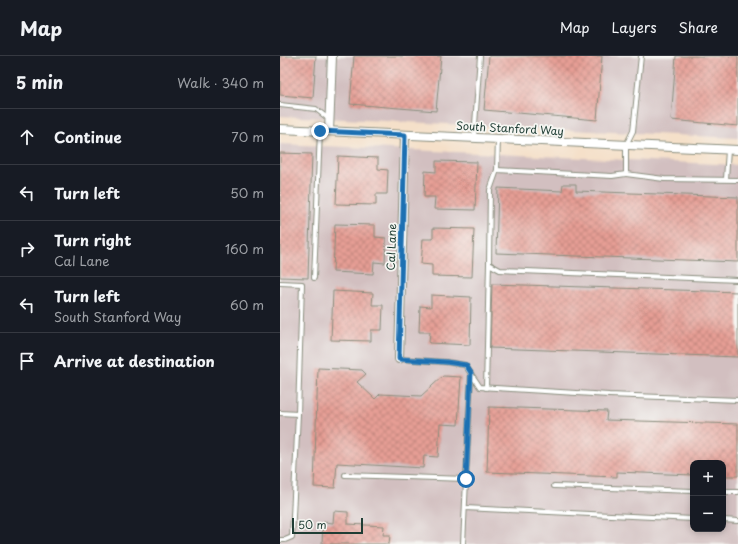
<!DOCTYPE html>
<html lang="en">
<head>
<meta charset="utf-8">
<style>
	body { margin:0; font-family:"Playpen Sans",sans-serif; background:#242831; color:#f1f3f6 }
	.controls { position:absolute; right:12px; bottom:12px; display:grid; overflow:hidden; border-radius:8px; box-shadow:0 2px 6px #0003 }
	.controls button { width:36px; height:36px; display:grid; place-items:center; padding:0; border:0; border-bottom:1px solid #363941; background:#171b24; color:#f1f3f6; font:20px sans-serif }
	.scale { position:absolute; left:12px; bottom:10px; width:71px; box-sizing:border-box; padding-left:4px; border:2px solid #1f3d34; border-top:0; font-size:11px; line-height:14px; white-space:nowrap; color:#1f3d34; -webkit-text-stroke:3px #f6f6f2; paint-order:stroke }
	.stop { position:absolute; width:12px; height:12px; margin:-9px; border:3px solid #1f6fb2; border-radius:50%; background:#fff }
	.stop.end { background:#1f6fb2; border-color:#fff; box-shadow:0 1px 4px #0008 }
	.list { margin:0; padding:0; list-style:none }
	h2 { display:flex; justify-content:space-between; align-items:center; height:52px; margin:0; padding:0 16px; font-size:17px }
	h2 small { font-size:13px; font-weight:400; color:#9ea1a6 }
	.list li { display:grid; grid-template-columns:26px 1fr auto; gap:12px; align-items:center; box-sizing:border-box; height:56px; padding:0 16px; border-top:1px solid #363941 }
	.list b { display:block; font-size:15px; white-space:nowrap }
	.list p { margin:0; font-size:13px; white-space:nowrap; color:#9ea1a6 }
	.list em { font-size:13px; font-style:normal; color:#9ea1a6 }
	.icon { flex:none; width:22px; height:22px; fill:none; stroke:currentColor; stroke-width:2; stroke-linecap:round; stroke-linejoin:round }
	.map { position:relative; flex:none; width:458px; height:488px; overflow:hidden }
	header { display:flex; align-items:center; gap:24px; box-sizing:border-box; height:56px; padding:0 20px; background:#171b24; border-bottom:1px solid #363941 }
	header strong { font-size:19px }
	nav { display:flex; gap:22px; margin-inline-start:auto; font-size:14px }
	main { display:flex }
	aside { flex:1; background:#171b24 }
	.map>svg:first-child { display:block }
	.industrial { fill:#d2bfc0; fill-rule:evenodd }
	.building { fill:url(#building-cross-hatch) }
	.lines { fill:none; stroke-linecap:round; stroke-linejoin:round }
	.lane-casing { stroke:#8a8e7e; stroke-width:6 }
	.street-casing { stroke:#8a8e7e; stroke-width:10 }
	.lane { stroke:#fff; stroke-width:4 }
	.street { stroke:#fff; stroke-width:8 }
	.route { stroke:#1f6fb2; stroke-width:5 }
	.labels { text-anchor:middle; dominant-baseline:central; stroke-width:3.5; stroke-linejoin:round; paint-order:stroke }
	.street-label { font-size:11px; fill:#1f3d34; stroke:#f6f6f2 }
</style>
</head>
<body>
<header>
<strong>Map</strong>
<nav><a>Map</a><a>Layers</a><a>Share</a></nav>
</header>
<main>
<aside>
<h2>5 min<small>Walk · 340 m</small></h2>
<ul class="list">
<li><svg class="icon" aria-label="ahead" viewBox="0 0 24 24"><path d="M12 20V5M6 11l6-6 6 6"/></svg><div><b>Continue</b></div><em>70 m</em></li>
<li><svg class="icon" aria-label="left" viewBox="0 0 24 24"><path d="M17 20v-9H6M10 6l-5 5 5 5"/></svg><div><b>Turn left</b></div><em>50 m</em></li>
<li><svg class="icon" aria-label="right" viewBox="0 0 24 24"><path d="M7 20v-9h11M14 6l5 5-5 5"/></svg><div><b>Turn right</b><p>Cal Lane</p></div><em>160 m</em></li>
<li><svg class="icon" aria-label="left" viewBox="0 0 24 24"><path d="M17 20v-9H6M10 6l-5 5 5 5"/></svg><div><b>Turn left</b><p>South Stanford Way</p></div><em>60 m</em></li>
<li><svg class="icon" aria-label="arrive" viewBox="0 0 24 24"><path d="M6 21V4h12l-3 4 3 4H6"/></svg><div><b>Arrive at destination</b></div></li>
</ul>
</aside>
<div class="map">
<svg width="458" height="488" viewBox="0 0 458 488">
	<defs>
		<pattern id="building-cross-hatch" width="8" height="8" patternUnits="userSpaceOnUse"><rect width="8" height="8" fill="#e69e94"/><path d="M0 0l8 8M0 8l8-8" fill="none" stroke="#ba827a"/></pattern>
	</defs>
	<rect width="100%" height="100%" fill="#f6f6f2"/>
	<filter id="ink" filterUnits="userSpaceOnUse"><feTurbulence type="fractalNoise" baseFrequency=".025" numOctaves="2"/><feDisplacementMap in="SourceGraphic" scale="8" xChannelSelector="R" yChannelSelector="G"/><feConvolveMatrix kernelMatrix="1 2 1 2 8 2 1 2 1" color-interpolation-filters="sRGB"/></filter>
	<filter id="wash" filterUnits="userSpaceOnUse"><feTurbulence type="fractalNoise" baseFrequency=".012" numOctaves="4" result="noise"/><feDisplacementMap in="SourceGraphic" scale="16" xChannelSelector="R" yChannelSelector="G"/><feGaussianBlur stdDeviation="0.9" result="paint"/><feColorMatrix in="noise" values="0 0 0 0 0 0 0 0 0 0 0 0 0 0 0 0 0 1.4 0 .05"/><feComposite in="paint" operator="in"/></filter>
	<g filter="url(#wash)">
		<rect width="100%" height="100%" fill="#f5e0c9"/>
		<!-- industrial -->
		<g class="industrial">
			<polygon points="0,0 458,0 458,82 0,60"/>
			<path d="M0,88L458,109V488H0ZM413,407H443V473H413Z"/>
		</g>
		<g id="blocks">
			<!-- building -->
			<g class="building">
				<polygon points="0,0 36,0 33,42 0,39"/>
				<polygon points="74,0 161,0 156,55 70,48"/>
				<polygon points="209,0 322,0 317,64 204,54"/>
				<polygon points="396,0 458,0 458,70 391,64"/>
				<polygon points="0,97 32,98 28,222 0,221"/>
				<polygon points="58,100 98,102 98,113 108,114 107,138 96,138 96,149 56,148"/>
				<polygon points="156,105 197,106 195,154 154,153 155,141 144,141 145,115 156,116"/>
				<polygon points="283,128 296,128 296,135 458,141 458,206 216,197 218,132 282,135"/>
				<polygon points="55,168 95,169 95,181 106,182 105,207 94,206 93,218 53,216"/>
				<polygon points="153,172 194,173 192,221 152,220 152,209 141,208 143,183 153,183"/>
				<polygon points="212,228 458,236 458,301 210,292"/>
				<polygon points="53,235 93,237 92,249 103,249 102,274 91,274 91,285 51,284"/>
				<polygon points="151,239 191,241 190,289 149,287 150,276 139,276 140,250 151,251"/>
				<polygon points="38,312 82,314 86,318 77,326 95,343 100,338 141,340 163,320 181,321 178,369 160,368 158,401 144,400 143,412 57,407 55,432 34,431"/>
				<polygon points="209,351 327,355 326,364 458,368 458,420 443,420 443,407 413,407 413,419 337,416 337,421 207,416"/>
				<polygon points="54,455 68,456 68,468 104,470 103,479 110,479 109,488 42,488 43,466 53,467"/>
			</g>
		</g>
	</g>
	<g filter="url(#ink)">
		<use href="#blocks" fill-opacity="0" stroke="#8a8e7e" stroke-width="1"/>
		<g class="lines">
			<!-- lane casing -->
			<g class="lane-casing">
				<g id="lane">
					<polyline points="361,0 353,75 346,89 346,118 332,120 217,114 210,134 209,208 220,214 458,224"/>
					<polyline points="0,49 36,53 50,64"/>
					<polyline points="194,82 200,0"/>
					<polyline points="217,114 218,83"/>
					<polyline points="346,118 384,123 458,124"/>
					<polyline points="446,123 448,94"/>
					<polyline points="34,222 40,75"/>
					<polyline points="0,227 22,228 18,358 0,357"/>
					<polyline points="119,303 166,306 185,309 200,331 329,339 458,344"/>
					<polyline points="206,332 209,208"/>
					<polyline points="65,419 186,423"/>
					<polyline points="274,430 413,435"/>
					<polyline points="443,436 458,436"/>
					<polyline points="185,452 413,463"/>
					<polyline points="443,464 458,465"/>
					<polyline points="0,484 5,484 12,481 18,358"/>
					<polyline points="183,488 191,318"/>
				</g>
			</g>
			<!-- street casing -->
			<g class="street-casing">
				<g id="street">
					<polyline points="0,73 458,94"/>
					<polyline points="49,75 52,0"/>
					<polyline points="119,303 125,79"/>
				</g>
			</g>
			<!-- lane -->
			<use href="#lane" class="lane"/>
			<!-- street -->
			<use href="#street" class="street"/>
		</g>
	</g>
	<g class="lines" filter="url(#ink)">
		<!-- route -->
		<polyline class="route" points="40,75 125,79 119,303 166,306 186,309 191,317 186,423"/>
	</g>
	<g class="labels">
		<!-- street labels -->
		<g class="street-label">
			<text transform="translate(230 72) rotate(3)">South Stanford Way</text>
			<text transform="translate(111 191) rotate(-88)">Cal Lane</text>
		</g>
	</g>
</svg>
<div class="controls">
<button>+</button>
<button>−</button>
</div>
<div class="scale">50 m</div>
<div class="stop" style="left:186px;top:423px"></div>
<div class="stop end" style="left:40px;top:75px"></div>
</div>
</main>
</body>
</html>
